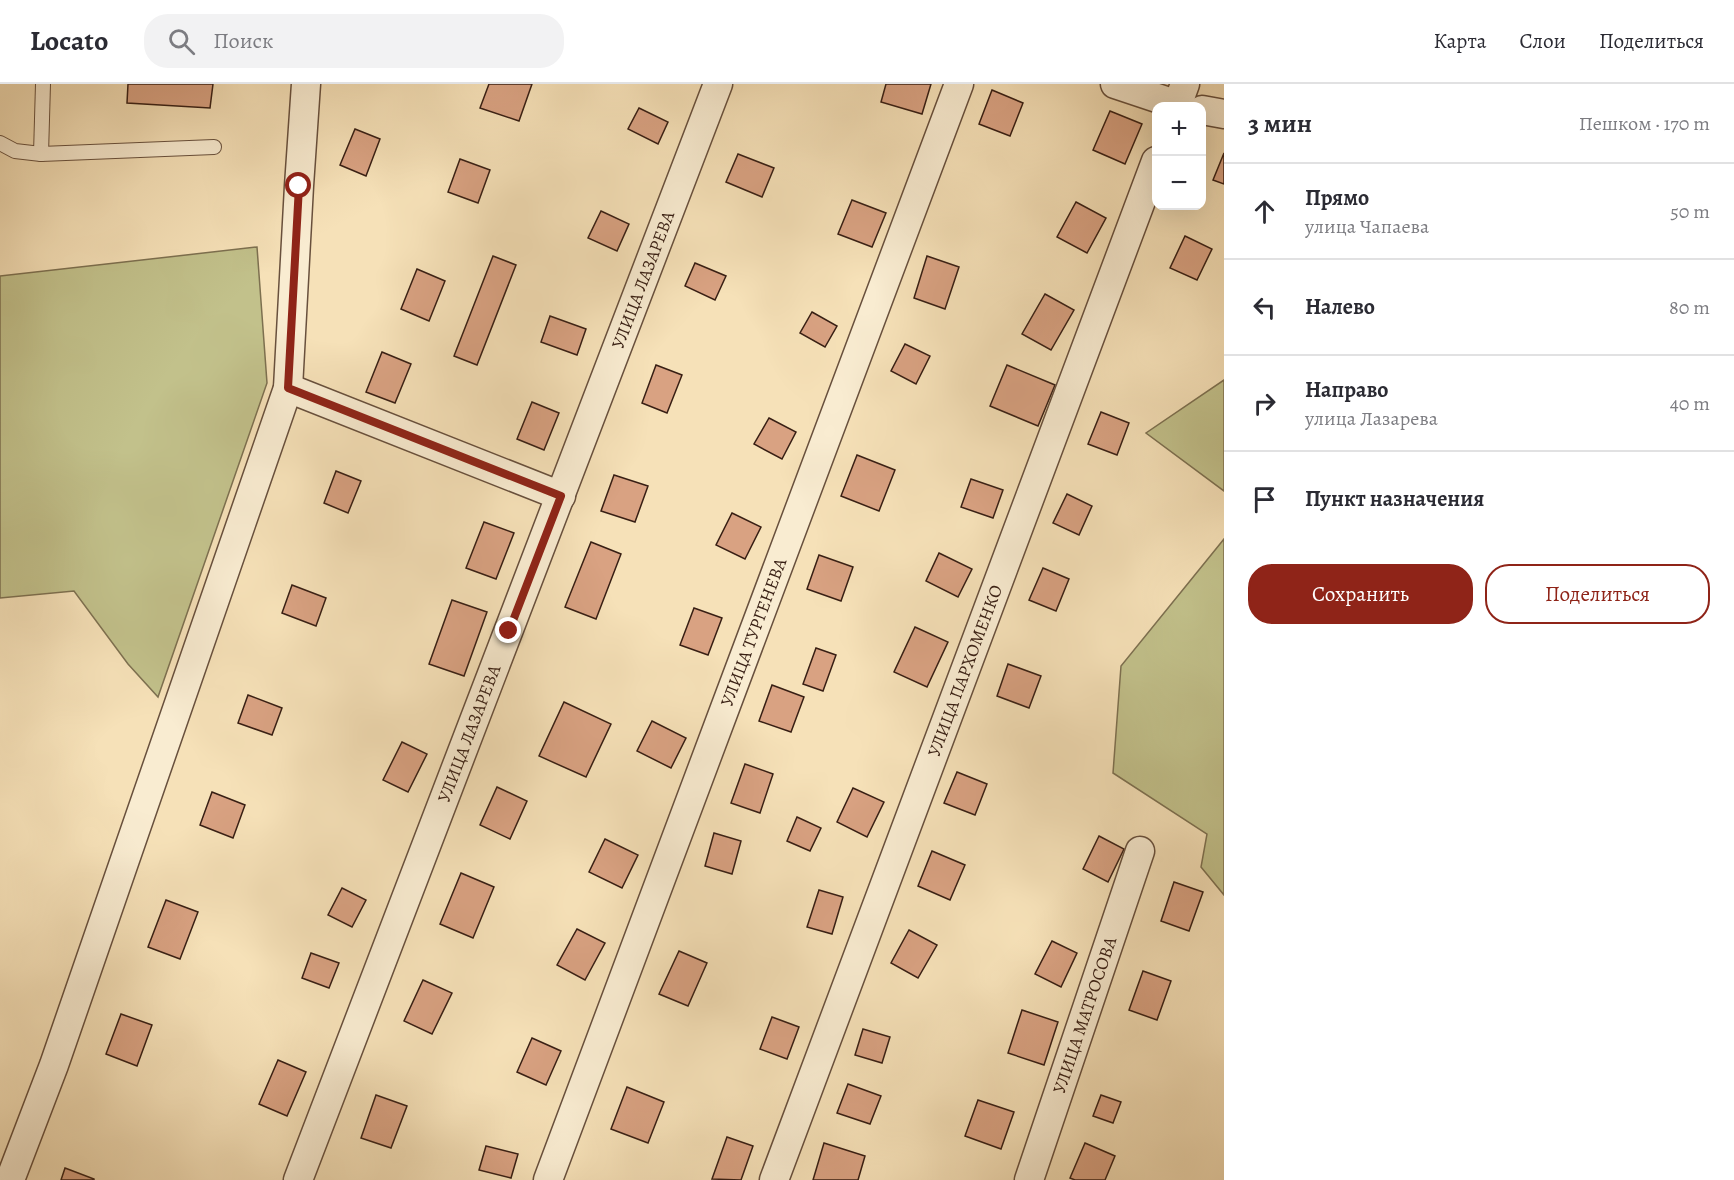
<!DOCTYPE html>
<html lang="ru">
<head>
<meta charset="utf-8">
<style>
	body { margin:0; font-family:Alegreya,serif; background:#f2f2f3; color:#2b2b33 }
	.controls { position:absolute; right:18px; top:18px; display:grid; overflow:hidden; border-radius:12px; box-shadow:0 6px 24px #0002 }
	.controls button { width:54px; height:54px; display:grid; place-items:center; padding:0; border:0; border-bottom:2px solid #e1e1e2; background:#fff; color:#2b2b33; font:30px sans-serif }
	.stop { position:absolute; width:18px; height:18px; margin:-14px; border:4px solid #8f2418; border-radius:50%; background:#fff }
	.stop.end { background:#8f2418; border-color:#fff; box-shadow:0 2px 6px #0008 }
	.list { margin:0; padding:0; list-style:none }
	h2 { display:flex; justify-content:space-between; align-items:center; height:78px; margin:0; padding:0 24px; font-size:26px }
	h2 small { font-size:20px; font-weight:400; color:#7c7c81 }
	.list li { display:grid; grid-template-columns:39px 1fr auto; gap:18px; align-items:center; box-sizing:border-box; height:96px; padding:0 24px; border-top:2px solid #e1e1e2 }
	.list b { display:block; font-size:22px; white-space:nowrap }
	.list p { margin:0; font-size:20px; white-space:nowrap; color:#7c7c81 }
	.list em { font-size:20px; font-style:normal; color:#7c7c81 }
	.actions { display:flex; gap:12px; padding:18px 24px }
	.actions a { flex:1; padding:14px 0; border:2px solid #8f2418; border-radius:24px; text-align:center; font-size:21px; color:#8f2418 }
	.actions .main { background:#8f2418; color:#fff }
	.icon { flex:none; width:33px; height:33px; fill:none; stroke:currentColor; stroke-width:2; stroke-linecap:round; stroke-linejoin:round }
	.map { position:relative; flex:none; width:1224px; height:1096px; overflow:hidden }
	header { display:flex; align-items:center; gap:36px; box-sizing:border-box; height:84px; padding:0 30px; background:#fff; border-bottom:2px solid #e1e1e2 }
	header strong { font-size:28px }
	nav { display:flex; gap:33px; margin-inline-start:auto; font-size:21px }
	.search { width:420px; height:54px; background:#f2f2f3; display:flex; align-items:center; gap:15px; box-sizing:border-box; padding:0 21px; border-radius:24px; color:#7c7c81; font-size:22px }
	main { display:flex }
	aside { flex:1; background:#fff }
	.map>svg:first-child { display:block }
	.green { fill:#c2c18b; stroke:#7d7050; stroke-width:1.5 }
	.building { fill:#d9a282; stroke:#381f14; stroke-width:1.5 }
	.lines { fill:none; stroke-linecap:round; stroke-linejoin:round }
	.service-casing { stroke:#68503d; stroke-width:16 }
	.minor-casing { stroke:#68503d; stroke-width:31 }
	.service { stroke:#f9ecd1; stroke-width:14 }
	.minor { stroke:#f9ecd1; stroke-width:28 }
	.route { stroke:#8f2418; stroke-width:8 }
	.labels { text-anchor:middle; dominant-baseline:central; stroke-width:6; stroke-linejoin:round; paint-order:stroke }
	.street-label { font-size:18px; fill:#381f14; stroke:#f9ecd1 }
</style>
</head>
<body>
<header>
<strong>Locato</strong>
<div class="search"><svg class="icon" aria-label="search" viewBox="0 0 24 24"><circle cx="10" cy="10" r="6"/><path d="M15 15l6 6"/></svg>Поиск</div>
<nav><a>Карта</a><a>Слои</a><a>Поделиться</a></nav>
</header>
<main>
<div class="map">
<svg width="1224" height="1096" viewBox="0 0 1224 1096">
	<rect width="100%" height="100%" fill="#f6e1b8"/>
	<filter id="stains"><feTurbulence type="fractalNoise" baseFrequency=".00333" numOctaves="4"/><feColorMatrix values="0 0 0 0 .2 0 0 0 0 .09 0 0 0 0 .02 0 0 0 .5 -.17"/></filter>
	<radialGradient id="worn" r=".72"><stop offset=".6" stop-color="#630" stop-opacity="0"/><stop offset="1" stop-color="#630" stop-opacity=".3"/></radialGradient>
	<!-- green -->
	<g class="green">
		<polygon points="257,163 267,299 158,613 128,580 74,507 0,514 0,192"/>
		<polygon points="1224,296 1224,407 1146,349"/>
		<polygon points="1224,455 1224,811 1201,783 1207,750 1113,689 1121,582"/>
	</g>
	<!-- building -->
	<g class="building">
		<polygon points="128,0 213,0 210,24 127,19"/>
		<polygon points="489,0 532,0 519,37 480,24"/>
		<polygon points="886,0 931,0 922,30 881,18"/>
		<polygon points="992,6 1023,19 1010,52 979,40"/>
		<polygon points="639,24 668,38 658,60 628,45"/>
		<polygon points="1110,27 1142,40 1125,80 1093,66"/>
		<polygon points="355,45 380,55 366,92 340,81"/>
		<polygon points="1224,69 1224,100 1213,96"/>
		<polygon points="738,70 774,84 762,113 726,98"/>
		<polygon points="460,75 490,86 478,119 448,108"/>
		<polygon points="852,116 886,129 872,163 838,150"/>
		<polygon points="1076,118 1106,134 1087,169 1057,153"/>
		<polygon points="601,127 629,140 617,167 588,154"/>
		<polygon points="1185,152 1212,165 1197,196 1170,184"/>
		<polygon points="493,172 516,181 477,281 454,272"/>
		<polygon points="927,172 959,183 945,225 914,214"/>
		<polygon points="695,179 726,192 715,216 685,202"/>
		<polygon points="417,185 445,197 429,237 401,225"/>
		<polygon points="1045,210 1074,226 1051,266 1022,250"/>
		<polygon points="812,228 837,242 825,263 800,249"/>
		<polygon points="550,232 586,245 577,271 541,258"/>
		<polygon points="905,260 930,272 916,300 891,287"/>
		<polygon points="382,268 411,280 395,319 366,308"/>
		<polygon points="656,281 682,291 667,329 642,319"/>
		<polygon points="1007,281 1055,301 1038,342 990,322"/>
		<polygon points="532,318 559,329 544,366 517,355"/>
		<polygon points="1101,328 1129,339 1117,371 1088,360"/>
		<polygon points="769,334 796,348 782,375 754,360"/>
		<polygon points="857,371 895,386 879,427 841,412"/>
		<polygon points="336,387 361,397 348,429 324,419"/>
		<polygon points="614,391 648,402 635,438 601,427"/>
		<polygon points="971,395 1003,406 993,434 961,423"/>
		<polygon points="1067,410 1092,422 1079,451 1053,439"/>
		<polygon points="732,429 761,443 745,475 716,461"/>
		<polygon points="484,438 514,449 496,495 466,484"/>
		<polygon points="591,458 621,470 596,535 565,523"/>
		<polygon points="939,469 972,485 958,513 926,497"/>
		<polygon points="819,471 853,483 841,517 807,505"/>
		<polygon points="1043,484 1069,495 1056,527 1029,516"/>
		<polygon points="292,501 326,514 316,542 282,529"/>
		<polygon points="452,516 487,528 464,592 429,580"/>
		<polygon points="694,524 722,534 708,571 680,561"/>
		<polygon points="915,543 948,558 927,603 894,588"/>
		<polygon points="816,564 836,571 823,607 803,600"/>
		<polygon points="1008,580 1041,592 1029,624 997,612"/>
		<polygon points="772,601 804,613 791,648 759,637"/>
		<polygon points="248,611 282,624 272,651 238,639"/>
		<polygon points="564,618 611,640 586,693 539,672"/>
		<polygon points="652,637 686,654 671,684 637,667"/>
		<polygon points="402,658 427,670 408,708 383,696"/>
		<polygon points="745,680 773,690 760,729 731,719"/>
		<polygon points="957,688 987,700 975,731 944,719"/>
		<polygon points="497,703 527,717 510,755 480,741"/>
		<polygon points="853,704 884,718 867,753 837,738"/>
		<polygon points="212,708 245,721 233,754 200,741"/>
		<polygon points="797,733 821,744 810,767 787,757"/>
		<polygon points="714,749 741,757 732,790 705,782"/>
		<polygon points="1099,752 1124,765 1108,798 1083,785"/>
		<polygon points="605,755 638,771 622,804 589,788"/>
		<polygon points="932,767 965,781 950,816 918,802"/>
		<polygon points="461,789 494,803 473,854 440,840"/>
		<polygon points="1174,798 1203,808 1189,847 1161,837"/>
		<polygon points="342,804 366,816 352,843 328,831"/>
		<polygon points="819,806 843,813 832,850 807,843"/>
		<polygon points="166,816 198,828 180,875 148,863"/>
		<polygon points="577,845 605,859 585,896 557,881"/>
		<polygon points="909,846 937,861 918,894 891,879"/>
		<polygon points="1052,857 1077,869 1061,903 1035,890"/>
		<polygon points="679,867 707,879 688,922 659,910"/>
		<polygon points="311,869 339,879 329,904 302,894"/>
		<polygon points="1143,887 1171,897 1157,936 1129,926"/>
		<polygon points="423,896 452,909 432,950 404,937"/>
		<polygon points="1022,926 1058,938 1044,981 1008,969"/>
		<polygon points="121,930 152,941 137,982 106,970"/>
		<polygon points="772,933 799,943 787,975 760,965"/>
		<polygon points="863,945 890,953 882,979 855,971"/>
		<polygon points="532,954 561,967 546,1001 517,988"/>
		<polygon points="278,976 306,988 287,1032 259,1020"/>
		<polygon points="848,1000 881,1012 870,1040 837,1029"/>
		<polygon points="627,1003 664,1018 648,1059 611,1045"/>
		<polygon points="376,1011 407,1022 391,1064 361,1054"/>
		<polygon points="1101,1011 1121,1018 1113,1039 1093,1032"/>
		<polygon points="978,1016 1014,1028 1001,1065 965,1052"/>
		<polygon points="727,1053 753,1062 741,1096 712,1095"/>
		<polygon points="824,1059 865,1072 858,1096 813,1096"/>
		<polygon points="1085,1059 1115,1072 1105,1096 1075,1096 1070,1094"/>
		<polygon points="486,1062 518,1070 511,1094 479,1086"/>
		<polygon points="65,1084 94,1095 94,1096 61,1096"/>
	</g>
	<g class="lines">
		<!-- service casing -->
		<g class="service-casing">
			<g id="service">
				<polyline points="0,59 15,67 41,70 214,63"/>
				<polyline points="41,70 43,0"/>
			</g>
		</g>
		<!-- minor casing -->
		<g class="minor-casing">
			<g id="minor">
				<polyline points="1115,0 1181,22"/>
				<polyline points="1177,22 1185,0"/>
				<polyline points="1202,26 1224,30"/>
				<polyline points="288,304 561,412"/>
				<polyline points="10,1096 54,981 288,304 299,102 306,0"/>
				<path id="s1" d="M298,1096L718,0"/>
				<path id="s2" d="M548,1096L959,0"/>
				<path id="s3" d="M774,1096L1156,77"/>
				<path id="s4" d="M1029,1096L1140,767"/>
			</g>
		</g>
		<!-- service -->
		<use href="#service" class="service"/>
		<!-- minor -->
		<use href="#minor" class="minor"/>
	</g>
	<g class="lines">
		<!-- route -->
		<polyline class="route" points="299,102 288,304 561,412 509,547"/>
	</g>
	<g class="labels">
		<!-- street labels -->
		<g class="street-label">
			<text stroke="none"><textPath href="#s1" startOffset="964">УЛИЦА ЛАЗАРЕВА</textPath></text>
			<text stroke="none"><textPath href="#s2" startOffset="585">УЛИЦА ТУРГЕНЕВА</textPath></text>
			<text stroke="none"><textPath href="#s3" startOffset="544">УЛИЦА ПАРХОМЕНКО</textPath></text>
			<text stroke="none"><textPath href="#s1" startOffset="478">УЛИЦА ЛАЗАРЕВА</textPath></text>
			<text stroke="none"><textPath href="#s4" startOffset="174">УЛИЦА МАТРОСОВА</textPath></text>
		</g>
	</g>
	<rect width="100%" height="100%" filter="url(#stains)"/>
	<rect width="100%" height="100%" fill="url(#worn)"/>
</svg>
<div class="controls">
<button>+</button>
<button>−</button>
</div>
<div class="stop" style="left:299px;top:102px"></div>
<div class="stop end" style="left:509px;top:547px"></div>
</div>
<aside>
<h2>3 мин<small>Пешком · 170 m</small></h2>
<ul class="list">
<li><svg class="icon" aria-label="ahead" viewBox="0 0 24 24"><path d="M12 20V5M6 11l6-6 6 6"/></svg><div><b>Прямо</b><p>улица Чапаева</p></div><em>50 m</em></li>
<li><svg class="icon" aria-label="left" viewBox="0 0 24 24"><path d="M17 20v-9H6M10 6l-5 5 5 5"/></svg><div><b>Налево</b></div><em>80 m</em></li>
<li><svg class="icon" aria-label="right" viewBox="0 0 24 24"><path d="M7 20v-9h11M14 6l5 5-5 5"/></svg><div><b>Направо</b><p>улица Лазарева</p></div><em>40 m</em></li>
<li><svg class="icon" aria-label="arrive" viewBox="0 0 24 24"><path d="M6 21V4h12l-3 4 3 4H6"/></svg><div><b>Пункт назначения</b></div></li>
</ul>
<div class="actions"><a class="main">Сохранить</a><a>Поделиться</a></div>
</aside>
</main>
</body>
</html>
